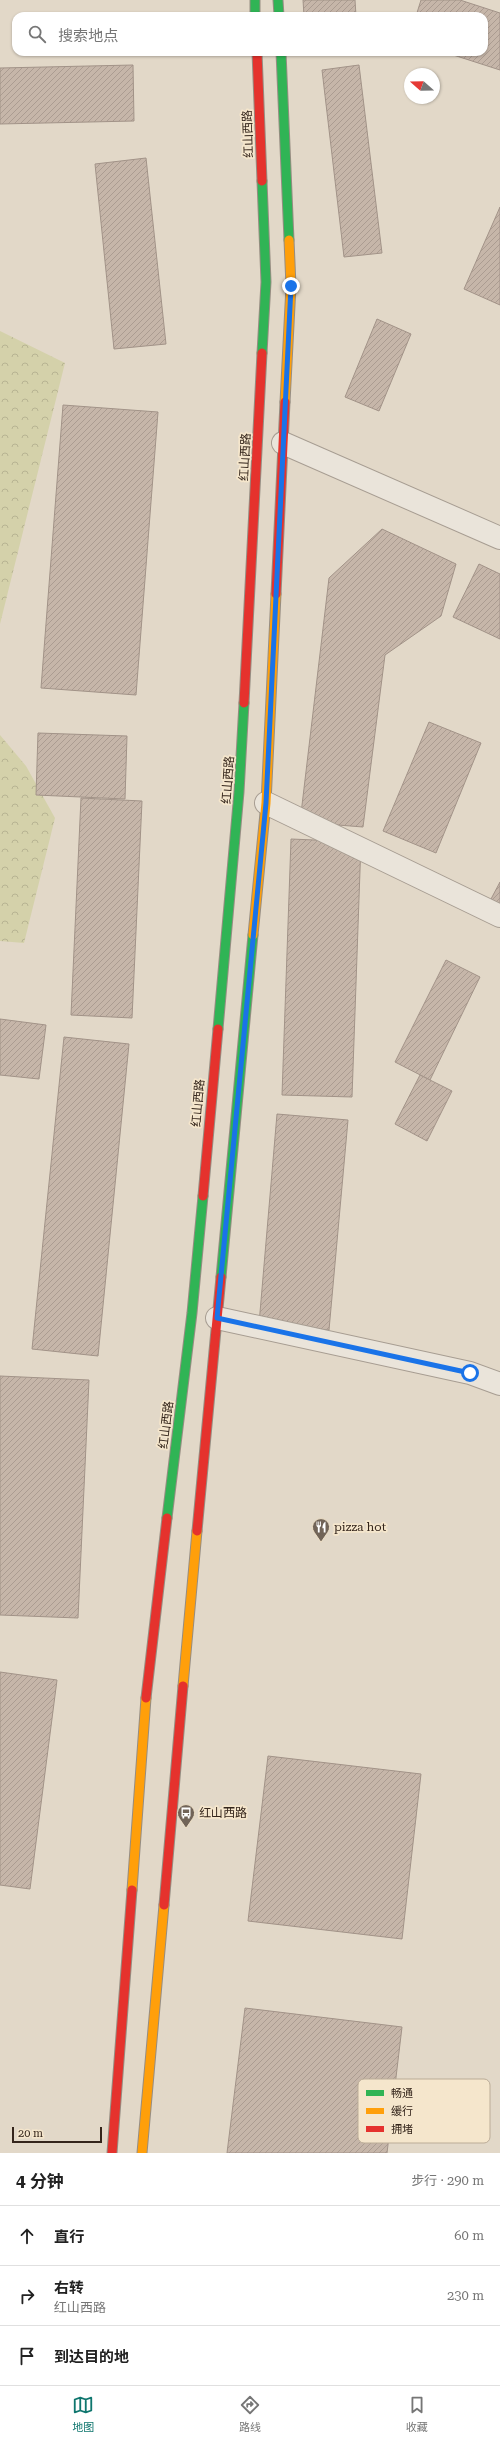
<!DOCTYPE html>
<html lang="zh">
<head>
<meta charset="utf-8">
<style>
	body { margin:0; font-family:"Roboto Serif","Noto Sans SC",serif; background:#f6f6f6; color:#222 }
	.compass { position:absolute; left:404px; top:68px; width:36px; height:36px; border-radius:50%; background:#fff; box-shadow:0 1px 3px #0004; rotate:290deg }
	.scale { position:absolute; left:12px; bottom:10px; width:90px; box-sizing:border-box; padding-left:4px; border:2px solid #34251b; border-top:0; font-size:11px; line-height:14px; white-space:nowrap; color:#34251b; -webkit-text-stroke:3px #f5e6cc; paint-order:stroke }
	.stop { position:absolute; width:12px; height:12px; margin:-9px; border:3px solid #1a73e8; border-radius:50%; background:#fff }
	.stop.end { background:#1a73e8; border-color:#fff; box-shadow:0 1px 4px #0008 }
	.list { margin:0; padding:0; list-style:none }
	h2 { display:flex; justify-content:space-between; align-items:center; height:52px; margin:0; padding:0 16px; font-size:17px }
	h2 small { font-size:13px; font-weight:400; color:#767676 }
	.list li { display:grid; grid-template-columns:26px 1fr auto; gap:12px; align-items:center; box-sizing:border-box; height:60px; padding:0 16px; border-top:1px solid #e0e0e0 }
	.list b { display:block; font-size:15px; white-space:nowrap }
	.list p { margin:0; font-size:13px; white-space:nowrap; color:#767676 }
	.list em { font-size:13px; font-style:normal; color:#767676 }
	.icon { flex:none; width:22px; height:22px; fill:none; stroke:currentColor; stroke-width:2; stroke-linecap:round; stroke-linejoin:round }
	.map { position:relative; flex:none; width:500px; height:2153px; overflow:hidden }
	.search { position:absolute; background:#fff; box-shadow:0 1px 3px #0004; left:12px; right:12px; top:12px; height:44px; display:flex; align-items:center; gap:10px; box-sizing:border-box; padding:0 14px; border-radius:12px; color:#767676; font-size:15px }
	.sheet { height:232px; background:#fff }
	nav { display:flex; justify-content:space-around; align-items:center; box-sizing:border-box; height:56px; border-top:1px solid #e0e0e0; background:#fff; font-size:11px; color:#767676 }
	nav a { display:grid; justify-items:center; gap:2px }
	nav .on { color:#0f766e }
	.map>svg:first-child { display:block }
	.forest { fill:url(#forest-crowns) }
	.building { fill:url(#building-hatch); stroke:#a29388 }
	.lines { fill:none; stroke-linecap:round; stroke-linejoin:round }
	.street-casing { stroke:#a79d92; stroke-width:24 }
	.fast-casing { stroke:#968d82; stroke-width:11 }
	.slow-casing { stroke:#968d82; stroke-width:11 }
	.jam-casing { stroke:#968d82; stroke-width:11 }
	.street { stroke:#eae4da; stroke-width:22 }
	.fast { stroke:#30b455; stroke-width:9 }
	.slow { stroke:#ff9f0a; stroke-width:9 }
	.jam { stroke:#e5322d; stroke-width:9 }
	.route { stroke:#1a73e8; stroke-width:5 }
	.labels { text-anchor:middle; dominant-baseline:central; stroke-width:3.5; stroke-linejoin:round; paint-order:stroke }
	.street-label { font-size:12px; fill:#34251b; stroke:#f5e6cc }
	.poi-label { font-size:12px; fill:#34251b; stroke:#f5e6cc; text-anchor:start }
	.key { fill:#f5e6cc; stroke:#bbac97; stroke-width:1 }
	.key-label { font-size:11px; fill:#34251b }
</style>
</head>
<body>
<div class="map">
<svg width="500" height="2153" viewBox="0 0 500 2153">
	<defs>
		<pattern id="forest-crowns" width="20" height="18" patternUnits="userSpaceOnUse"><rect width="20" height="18" fill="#d4d1aa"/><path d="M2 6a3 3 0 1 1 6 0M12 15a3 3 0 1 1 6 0" fill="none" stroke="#b7b392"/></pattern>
		<pattern id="building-hatch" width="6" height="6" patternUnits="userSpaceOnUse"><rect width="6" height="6" fill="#c6b6a9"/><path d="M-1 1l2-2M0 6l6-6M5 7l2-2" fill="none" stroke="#ab9c91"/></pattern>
	</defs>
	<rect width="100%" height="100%" fill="#e2d8c8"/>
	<!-- forest -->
	<g class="forest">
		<polygon points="0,331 65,363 0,624"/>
		<polygon points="0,735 26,766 55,818 24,943 0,941"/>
	</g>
	<!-- building -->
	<g class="building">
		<polygon points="303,0 355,0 356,16 304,16"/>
		<polygon points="421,0 460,0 500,13 500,70 444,52 484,52 484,16 416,16"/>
		<polygon points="133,65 134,121 0,124 0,68"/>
		<polygon points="359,65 382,253 344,257 322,70"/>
		<polygon points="146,158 166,344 114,349 95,164"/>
		<polygon points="500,207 500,305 464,289"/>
		<polygon points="377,319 411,334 379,411 345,397"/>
		<polygon points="63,405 158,412 136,695 41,688"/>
		<polygon points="382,529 456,564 441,616 385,655 363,827 300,822 329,578"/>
		<polygon points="479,564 500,574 500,639 453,617"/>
		<polygon points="429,722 481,743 436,853 383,831"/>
		<polygon points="38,733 127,736 125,799 36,795"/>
		<polygon points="81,798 142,801 132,1018 71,1015"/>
		<polygon points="291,839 361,842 352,1097 282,1095"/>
		<polygon points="500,882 500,904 491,899"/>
		<polygon points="446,960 480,977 430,1080 395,1062"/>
		<polygon points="0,1019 46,1025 39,1079 0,1075"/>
		<polygon points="64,1037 129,1044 98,1356 32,1349"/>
		<polygon points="420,1075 452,1091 427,1141 395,1124"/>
		<polygon points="277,1114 348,1120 329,1330 259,1324"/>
		<polygon points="0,1376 89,1380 78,1618 0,1615"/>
		<polygon points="0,1672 57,1680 30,1889 0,1885"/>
		<polygon points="268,1756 421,1774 402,1939 248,1921"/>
		<polygon points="245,2008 402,2027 387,2153 227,2153"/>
	</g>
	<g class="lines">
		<!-- street casing -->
		<g class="street-casing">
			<g id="street">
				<polyline points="283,443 500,538"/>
				<polyline points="266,803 500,916"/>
				<polyline points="217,1318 470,1373 500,1384"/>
			</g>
		</g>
		<!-- fast casing -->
		<g class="fast-casing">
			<g id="fast">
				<polyline points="255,0 255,16"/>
				<polyline points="278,0 279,16"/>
				<polyline points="281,52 289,240"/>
				<polyline points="262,181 266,282 262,353"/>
				<polyline points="218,1029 239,792 244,703"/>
				<polyline points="221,1277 253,935"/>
				<polyline points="167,1518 192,1313 203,1196"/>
			</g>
		</g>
		<!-- slow casing -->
		<g class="slow-casing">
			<g id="slow">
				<polyline points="285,402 291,286 289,240"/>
				<polyline points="253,935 266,803 276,594"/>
				<polyline points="183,1686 197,1531"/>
				<polyline points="132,1890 146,1698"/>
				<polyline points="142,2153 164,1905"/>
			</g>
		</g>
		<!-- jam casing -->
		<g class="jam-casing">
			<g id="jam">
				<polyline points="257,52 262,181"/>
				<polyline points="276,594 285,402"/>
				<polyline points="244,703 262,353"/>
				<polyline points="203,1196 218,1029"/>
				<polyline points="197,1531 221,1277"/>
				<polyline points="146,1698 167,1518"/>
				<polyline points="164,1905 183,1686"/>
				<polyline points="112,2153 132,1890"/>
			</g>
		</g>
		<!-- street -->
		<use href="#street" class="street"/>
		<!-- fast -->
		<use href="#fast" class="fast"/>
		<!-- slow -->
		<use href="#slow" class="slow"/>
		<!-- jam -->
		<use href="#jam" class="jam"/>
	</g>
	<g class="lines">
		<!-- route -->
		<polyline class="route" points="291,286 266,803 217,1318 470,1373"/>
	</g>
	<!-- icons -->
	<defs>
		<g id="restaurant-pin" transform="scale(0.9)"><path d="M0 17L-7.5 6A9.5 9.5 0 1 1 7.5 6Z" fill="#716458" stroke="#f5e6cc"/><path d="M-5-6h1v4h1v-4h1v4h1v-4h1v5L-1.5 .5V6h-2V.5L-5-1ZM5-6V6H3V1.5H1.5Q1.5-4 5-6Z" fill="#fff"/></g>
		<g id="bus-pin" transform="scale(0.9)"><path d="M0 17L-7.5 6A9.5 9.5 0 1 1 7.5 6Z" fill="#716458" stroke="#f5e6cc"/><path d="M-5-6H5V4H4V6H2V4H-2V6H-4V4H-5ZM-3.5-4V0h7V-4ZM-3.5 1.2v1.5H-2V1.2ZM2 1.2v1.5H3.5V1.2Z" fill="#fff"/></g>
	</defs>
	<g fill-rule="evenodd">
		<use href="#restaurant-pin" x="321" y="1527"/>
		<use href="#bus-pin" x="186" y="1813"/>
	</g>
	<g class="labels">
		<!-- street labels -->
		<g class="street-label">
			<text transform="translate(248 134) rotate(-92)">红山西路</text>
			<text transform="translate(245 457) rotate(-87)">红山西路</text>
			<text transform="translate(228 780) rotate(-86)">红山西路</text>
			<text transform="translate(198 1103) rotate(-85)">红山西路</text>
			<text transform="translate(166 1425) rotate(-83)">红山西路</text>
		</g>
		<!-- poi labels -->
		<g class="poi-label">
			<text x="334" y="1527">pizza hot</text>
			<text x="199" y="1813">红山西路</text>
		</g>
	</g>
	<!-- legend -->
	<rect x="358" y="2079" width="132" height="64" rx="6" class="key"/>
	<rect x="366" y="2090" width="18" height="6" fill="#30b455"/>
	<rect x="366" y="2108" width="18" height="6" fill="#ff9f0a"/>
	<rect x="366" y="2126" width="18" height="6" fill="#e5322d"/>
	<g class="key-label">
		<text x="391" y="2097">畅通</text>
		<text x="391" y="2115">缓行</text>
		<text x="391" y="2133">拥堵</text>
	</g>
</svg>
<svg class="compass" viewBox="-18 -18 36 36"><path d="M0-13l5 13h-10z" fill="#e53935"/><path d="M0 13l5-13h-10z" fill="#767676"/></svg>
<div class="scale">20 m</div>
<div class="stop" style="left:470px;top:1373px"></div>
<div class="stop end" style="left:291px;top:286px"></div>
<div class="search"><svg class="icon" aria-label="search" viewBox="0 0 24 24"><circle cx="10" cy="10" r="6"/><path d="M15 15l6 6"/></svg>搜索地点</div>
</div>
<section class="sheet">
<h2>4 分钟<small>步行 · 290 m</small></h2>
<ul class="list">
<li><svg class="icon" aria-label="ahead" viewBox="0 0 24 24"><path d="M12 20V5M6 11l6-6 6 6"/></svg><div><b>直行</b></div><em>60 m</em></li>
<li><svg class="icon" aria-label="right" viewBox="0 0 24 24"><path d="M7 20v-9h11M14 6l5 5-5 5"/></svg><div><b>右转</b><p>红山西路</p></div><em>230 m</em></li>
<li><svg class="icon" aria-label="arrive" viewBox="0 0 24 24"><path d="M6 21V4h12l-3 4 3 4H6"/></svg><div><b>到达目的地</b></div></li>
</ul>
</section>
<nav>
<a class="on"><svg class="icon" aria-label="map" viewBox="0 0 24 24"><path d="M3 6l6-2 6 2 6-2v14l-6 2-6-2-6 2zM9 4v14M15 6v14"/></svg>地图</a>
<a><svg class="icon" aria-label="directions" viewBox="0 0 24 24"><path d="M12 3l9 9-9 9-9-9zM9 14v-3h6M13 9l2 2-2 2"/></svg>路线</a>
<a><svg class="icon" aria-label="saved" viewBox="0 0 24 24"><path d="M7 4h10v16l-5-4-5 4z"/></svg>收藏</a>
</nav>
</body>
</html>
